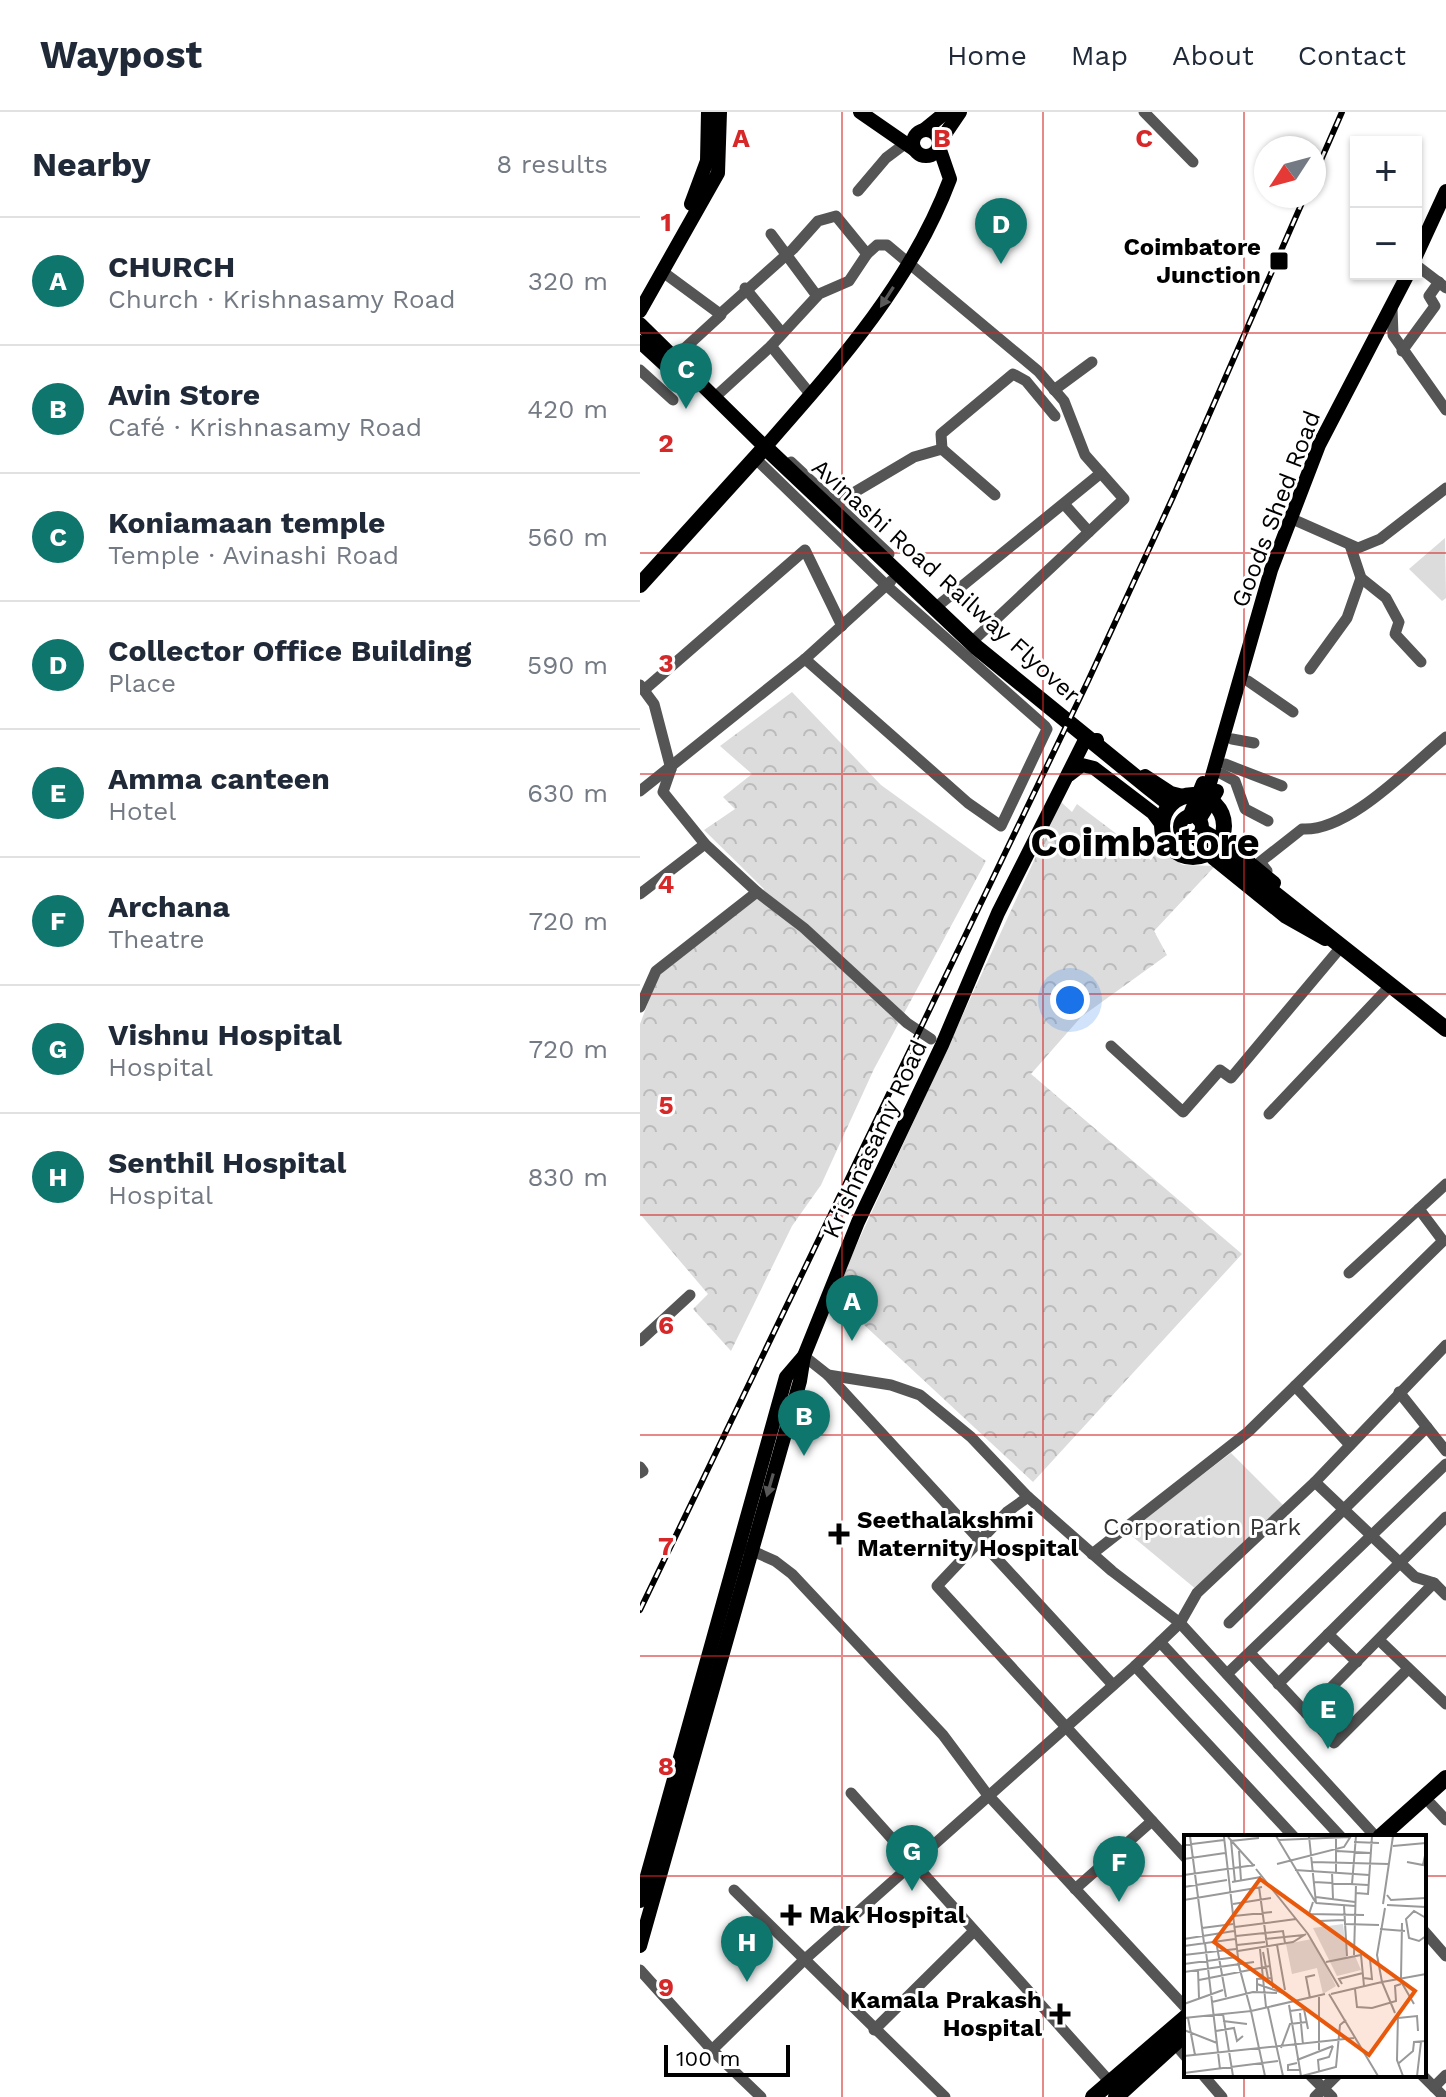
<!DOCTYPE html>
<html lang="en">
<head>
<meta charset="utf-8">
<style>
	body { margin:0; font-family:"Work Sans",sans-serif; background:#f2f2f3; color:#1f2937 }
	.controls { position:absolute; right:24px; top:24px; display:grid; overflow:hidden; border-radius:0px; box-shadow:0 2px 6px #0004 }
	.controls button { width:72px; height:72px; display:grid; place-items:center; padding:0; border:0; border-bottom:2px solid #e0e1e3; background:#fff; color:#1f2937; font:40px sans-serif }
	.compass { position:absolute; left:614px; top:24px; width:72px; height:72px; border-radius:50%; background:#fff; box-shadow:0 2px 6px #0004; rotate:234deg }
	.scale { position:absolute; left:24px; bottom:20px; width:126px; box-sizing:border-box; padding-left:8px; border:4px solid #000; border-top:0; font-size:22px; line-height:28px; white-space:nowrap; color:#000; -webkit-text-stroke:6px #fff; paint-order:stroke }
	.you { position:absolute; left:430px; top:888px; width:28px; height:28px; margin:-20px; border:6px solid #fff; border-radius:50%; background:#1a73e8; box-shadow:0 0 0 12px #1a73e833 }
	.badge { display:grid; place-items:center; width:52px; height:52px; border-radius:50%; background:#0f766e; color:#fff; font-size:26px; font-weight:700 }
	.pin { position:absolute; translate:-50% -66px; filter:drop-shadow(0 2px 4px #0008) }
	.pin::after { content:''; position:absolute; top:42px; width:28px; height:24px; background:inherit; clip-path:polygon(0 0,100% 0,50% 100%) }
	.list { margin:0; padding:0; list-style:none }
	h2 { display:flex; justify-content:space-between; align-items:center; height:104px; margin:0; padding:0 32px; font-size:34px }
	h2 small { font-size:26px; font-weight:400; color:#747a83 }
	.list li { display:grid; grid-template-columns:52px 1fr auto; gap:24px; align-items:center; box-sizing:border-box; height:128px; padding:0 32px; border-top:2px solid #e0e1e3 }
	.list b { display:block; font-size:30px; white-space:nowrap }
	.list p { margin:0; font-size:26px; white-space:nowrap; color:#747a83 }
	.list em { font-size:26px; font-style:normal; color:#747a83 }
	.map { position:relative; flex:none; width:806px; height:1985px; overflow:hidden }
	header { display:flex; align-items:center; gap:48px; box-sizing:border-box; height:112px; padding:0 40px; background:#fff; border-bottom:2px solid #e0e1e3 }
	header strong { font-size:38px }
	nav { display:flex; gap:44px; margin-inline-start:auto; font-size:28px }
	main { display:flex }
	aside { flex:1; background:#fff }
	.map>svg:first-child { display:block }
	.green { fill:#dcdcdc }
	.forest { fill:url(#forest-crowns) }
	.lines { fill:none; stroke-linecap:round; stroke-linejoin:round }
	.minor { stroke:#555; stroke-width:11 }
	.major { stroke:#000; stroke-width:14 }
	.highway { stroke:#000; stroke-width:16 }
	.rail-casing { stroke:#000; stroke-width:6 }
	.rail { stroke:#fff; stroke-width:3; stroke-dasharray:9; stroke-linecap:butt }
	.oneway { fill:#595959 }
	.grid { fill:none; stroke:#d62828; stroke-width:2; stroke-opacity:0.55 }
	.poi-dot { fill:#000; stroke:#fff; stroke-width:3 }
	.labels { text-anchor:middle; dominant-baseline:central; stroke-width:6; stroke-linejoin:round; paint-order:stroke }
	.poi-label { font-size:24px; font-weight:bold; fill:#000; stroke:#fff; text-anchor:end }
	.street-label { font-size:24px; fill:#000; stroke:#fff }
	.park-label { font-size:24px; fill:#333; stroke:#fff }
	.town-label { font-size:40px; font-weight:bold; fill:#000; stroke:#fff }
	.inset-road { fill:none; stroke:#999; stroke-width:2 }
	.view { fill:#e8590c; fill-opacity:0.15; stroke:#e8590c; stroke-width:4 }
	.inset-edge { fill:none; stroke:#000; stroke-width:4 }
	.grid-label { font-size:26px; text-anchor:middle; font-weight:bold; fill:#d62828; stroke:#fff; stroke-width:6; stroke-linejoin:round; paint-order:stroke }
</style>
</head>
<body>
<header>
<strong>Waypost</strong>
<nav><a>Home</a><a>Map</a><a>About</a><a>Contact</a></nav>
</header>
<main>
<aside>
<h2>Nearby<small>8 results</small></h2>
<ul class="list">
<li><span class="badge">A</span><div><b>CHURCH</b><p>Church · Krishnasamy Road</p></div><em>320 m</em></li>
<li><span class="badge">B</span><div><b>Avin Store</b><p>Café · Krishnasamy Road</p></div><em>420 m</em></li>
<li><span class="badge">C</span><div><b>Koniamaan temple</b><p>Temple · Avinashi Road</p></div><em>560 m</em></li>
<li><span class="badge">D</span><div><b>Collector Office Building</b><p>Place</p></div><em>590 m</em></li>
<li><span class="badge">E</span><div><b>Amma canteen</b><p>Hotel</p></div><em>630 m</em></li>
<li><span class="badge">F</span><div><b>Archana</b><p>Theatre</p></div><em>720 m</em></li>
<li><span class="badge">G</span><div><b>Vishnu Hospital</b><p>Hospital</p></div><em>720 m</em></li>
<li><span class="badge">H</span><div><b>Senthil Hospital</b><p>Hospital</p></div><em>830 m</em></li>
</ul>
</aside>
<div class="map">
<svg width="806" height="1985" viewBox="0 0 806 1985">
	<defs>
		<pattern id="forest-crowns" width="20" height="18" patternUnits="userSpaceOnUse" patternTransform="scale(2)"><rect width="20" height="18" fill="#dcdcdc"/><path d="M2 6a3 3 0 1 1 6 0M12 15a3 3 0 1 1 6 0" fill="none" stroke="#bbb"/></pattern>
	</defs>
	<rect width="100%" height="100%" fill="#fff"/>
	<!-- green -->
	<g class="green">
		<polygon points="805,426 806,486 802,489 769,457"/>
		<polygon points="591,1341 643,1393 557,1478 487,1420"/>
	</g>
	<!-- forest -->
	<g class="forest">
		<polygon points="152,580 241,673 346,749 234,957 181,1073 152,1114 91,1239 53,1197 68,1182 0,1102 0,912 18,864 124,777 64,718 95,697 83,685 112,662 80,634"/>
		<polygon points="421,690 432,700 437,692 511,748 518,738 543,753 575,754 514,819 527,843 441,905 391,962 602,1142 393,1370 193,1184"/>
	</g>
	<g class="lines">
		<!-- minor -->
		<g class="minor">
			<polyline points="504,0 553,50"/>
			<polyline points="218,79 246,46 266,31"/>
			<polyline points="131,122 177,184"/>
			<polyline points="780,156 806,176"/>
			<polyline points="23,160 80,202 153,137 178,109 196,104 227,142 237,133 247,133 398,259 424,289 445,343 484,387 337,525"/>
			<polyline points="105,176 142,221"/>
			<polyline points="752,196 753,223 806,298"/>
			<polyline points="131,234 171,283"/>
			<polyline points="762,239 795,194 789,184 799,170"/>
			<polyline points="34,246 81,203"/>
			<polyline points="0,258 33,288"/>
			<polyline points="414,278 452,250"/>
			<polyline points="74,286 131,234 179,182 209,169 227,142"/>
			<polyline points="302,337 301,322 373,262 386,269 415,304"/>
			<polyline points="115,346 247,474 405,614 407,617 361,714 328,691 165,547"/>
			<polyline points="151,350 249,442"/>
			<polyline points="198,390 274,345 302,337 355,383"/>
			<polyline points="424,392 449,420"/>
			<polyline points="650,406 718,436 740,427 806,376"/>
			<polyline points="710,433 721,466 746,486 759,510 755,522 781,550"/>
			<polyline points="300,492 461,361"/>
			<polyline points="670,557 707,506 721,466"/>
			<polyline points="608,569 653,600"/>
			<polyline points="0,573 14,592 31,657"/>
			<polyline points="4,578 165,438 202,514"/>
			<polyline points="592,627 614,631"/>
			<polyline points="585,652 642,674"/>
			<polyline points="31,657 23,680 65,732 117,780 164,816 267,911 291,927"/>
			<polyline points="582,662 595,669 605,697 628,709"/>
			<polyline points="0,679 165,547 251,469"/>
			<path d="M627,759L620,750L662,717C709,720 770,654 806,625"/>
			<polyline points="0,782 65,732"/>
			<polyline points="0,895 16,859 117,780"/>
			<polyline points="471,934 543,1000 580,958 591,966 701,835"/>
			<polyline points="629,1002 750,874"/>
			<polyline points="709,1161 806,1072"/>
			<polyline points="0,1229 50,1183"/>
			<polyline points="164,1244 188,1263 473,1573"/>
			<polyline points="188,1263 251,1273 280,1283 331,1325 388,1385 472,1459 540,1511 736,1725"/>
			<polyline points="655,1274 710,1333"/>
			<polyline points="759,1280 806,1339"/>
			<polyline points="0,1355 3,1359 0,1361"/>
			<polyline points="675,1370 775,1465 794,1471 806,1483"/>
			<polyline points="388,1385 367,1400 297,1474 546,1746"/>
			<polyline points="106,1436 135,1449 152,1462 303,1623 347,1682 546,1896"/>
			<polyline points="452,1442 608,1320 803,1129 779,1097"/>
			<polyline points="589,1511 787,1315"/>
			<polyline points="688,1522 717,1550"/>
			<polyline points="739,1528 806,1592"/>
			<polyline points="520,1530 701,1725"/>
			<polyline points="610,1541 694,1631 768,1557"/>
			<polyline points="495,1554 654,1725"/>
			<polyline points="587,1562 806,1352"/>
			<polyline points="638,1572 806,1405"/>
			<polyline points="666,1601 794,1471"/>
			<polyline points="211,1681 470,1970"/>
			<polyline points="791,1692 806,1708"/>
			<polyline points="435,1777 512,1709"/>
			<polyline points="94,1778 305,1985"/>
			<polyline points="784,1819 806,1844"/>
			<polyline points="0,1858 72,1938 121,1985"/>
			<polyline points="234,1918 333,1820"/>
			<polyline points="534,1931 546,1945"/>
			<polyline points="72,1938 164,1848 495,1554 540,1511 557,1481 675,1370 806,1233"/>
			<polyline points="563,1963 582,1985"/>
			<polyline points="670,1963 692,1985"/>
			<polyline points="782,1963 804,1985"/>
			<polyline points="794,1975 806,1963"/>
			<polyline points="675,1985 697,1963"/>
		</g>
		<!-- major -->
		<g class="major">
			<polyline points="220,0 275,38"/>
			<polyline points="284,18 306,0"/>
			<circle cx="286" cy="31" r="13"/>
			<polyline points="299,31 320,0"/>
			<polyline points="51,92 67,49 68,0"/>
			<polyline points="776,144 806,79"/>
			<polyline points="0,199 78,61 80,0"/>
			<path d="M0,212L125,335C197,253 271,171 310,67L299,35"/>
			<polyline points="0,230 46,272"/>
			<polyline points="429,663 442,653 454,656 513,701 522,713"/>
			<polyline points="505,664 531,681 543,684"/>
			<polyline points="566,685 631,458 679,333 768,162"/>
			<circle cx="551" cy="715" r="11"/>
			<polyline points="549,705 563,671"/>
			<polyline points="559,708 577,679"/>
			<polyline points="562,718 589,734 634,771"/>
			<polyline points="555,725 573,746 646,805 685,827"/>
			<polyline points="0,1789 146,1265 164,1244"/>
			<polyline points="0,1834 160,1269 164,1244 218,1110 302,933 358,801 444,630 457,628"/>
		</g>
		<!-- highway -->
		<g class="highway">
			<polyline points="0,473 125,335 336,535 508,675 527,690 535,688"/>
			<circle cx="553" cy="714" r="31"/>
			<polyline points="574,739 582,740 806,917"/>
			<polyline points="740,1725 806,1666"/>
			<polyline points="453,1985 546,1905"/>
			<polyline points="476,1985 546,1921"/>
		</g>
		<!-- rail casing -->
		<g class="rail-casing">
			<g id="rail">
				<polyline points="674,64 702,0"/>
				<polyline points="0,1498 448,569 533,385 665,84"/>
			</g>
		</g>
		<!-- rail -->
		<use href="#rail" class="rail"/>
	</g>
	<!-- one-way arrows -->
	<defs><path id="oneway-solid" d="M-6-.8H1V-3.2L6.5 0L1 3.2V.8H-6Z" transform="scale(2)"/></defs>
	<g class="oneway">
		<use href="#oneway-solid" transform="translate(247 185) rotate(123)"/>
		<use href="#oneway-solid" transform="translate(130 1373) rotate(106)"/>
	</g>
	<!-- grid -->
	<path class="grid" d="M202,0V1985M403,0V1985M604,0V1725M0,221H806M0,441H806M0,662H806M0,882H806M0,1103H806M0,1323H806M0,1544H806M0,1764H546M784,1764H806M604,1963V1985"/>
	<!-- markers -->
	<g class="poi-dot">
		<rect x="629" y="139" width="20" height="20" rx="4"/>
		<path d="M195 1410h8v8h8v8h-8v8h-8v-8h-8v-8h8z"/>
		<path d="M147 1791h8v8h8v8h-8v8h-8v-8h-8v-8h8z"/>
		<path d="M416 1890h8v8h8v8h-8v8h-8v-8h-8v-8h8z"/>
	</g>
	<g class="labels">
		<!-- poi labels -->
		<g class="poi-label">
			<text x="621" y="135">Coimbatore<tspan x="621" dy="28">Junction</tspan></text>
			<text x="217" y="1408" text-anchor="start">Seethalakshmi<tspan x="217" dy="28">Maternity Hospital</tspan></text>
			<text x="169" y="1803" text-anchor="start">Mak Hospital</text>
			<text x="402" y="1888">Kamala Prakash<tspan x="402" dy="28">Hospital</tspan></text>
		</g>
		<!-- street labels -->
		<g class="street-label">
			<text transform="translate(636 397) rotate(-69)">Goods Shed Road</text>
			<text transform="translate(306 469) rotate(42)">Avinashi Road Railway Flyover</text>
			<text transform="translate(235 1027) rotate(-65)">Krishnasamy Road</text>
		</g>
		<!-- park labels -->
		<g class="park-label">
			<text x="562" y="1415">Corporation Park</text>
		</g>
		<!-- town labels -->
		<g class="town-label">
			<text x="505" y="730">Coimbatore</text>
		</g>
	</g>
	<!-- overview -->
	<g transform="translate(544 1723)">
		<rect width="242" height="242" fill="#fff"/>
		<path d="M159,89L163,122L171,121L177,135L153,141L129,93ZM128,104L152,151L139,159L133,133L108,139L102,109Z" fill="#dcdcdc"/>
		<path class="inset-road" d="M6,1L20,108M92,1L132,68M125,1L132,68M40,2L55,131L67,176L141,159M44,2L70,31M152,2V37M94,5L166,2M170,7L195,8M0,10L40,5M209,11L242,8M55,16L57,45M153,16L187,18M0,24L41,18M128,27L205,29M223,27L239,30L242,16M93,29L160,12L167,1M72,34L124,99L155,152M111,35L185,40M148,37L149,64M0,40L71,30M48,47L77,42M51,47L47,6L75,3M130,47L184,50M168,49L172,1M0,52L43,45M75,52L89,153M172,58L184,59L188,1M203,60L207,65L242,63M132,62L171,67M0,65L78,52M129,67L125,79L180,80M132,68L171,71M49,69L87,63M199,69L209,1M203,70L242,72M160,71L163,121M50,81L88,77M242,83L230,76L222,84L225,103L235,106L242,101M135,86L160,85M160,89L195,90M51,92L112,84M18,93L49,89M196,94L221,96M52,101L99,96L101,108M0,104L50,96M81,104L120,100M32,106L42,162M21,108L36,234M53,110L81,107M93,110L101,155M0,111L51,104M76,114L82,172M54,116L109,107L122,99M79,117L84,143M0,120L52,114M170,120L172,49M142,127L177,120L180,151M0,129L53,122M14,135L15,163M0,137L70,127M179,143L188,144L186,124M215,143L230,169M217,143L218,88M15,145L86,131M73,149L102,159M158,149L155,144L179,138M171,154L173,172L188,173L212,166L211,151L217,149M73,156V144L88,143M145,159L194,241M147,159L198,147L193,120L201,73M135,162V215M126,163L122,142L131,140M28,167L69,157L93,158M0,169L39,155M105,170L117,241M84,173L99,241M106,176L120,174L124,194M116,178L119,210M211,178L198,147L242,139M214,178L213,225L219,241M39,179L49,241M0,183L67,176L81,241M4,183L11,220M214,183L233,181L234,196M39,186L63,189M0,195L33,208M32,196L50,193L53,206L59,201M97,213L106,189L123,187M0,221L170,203M113,225L149,211M113,228L104,230V235H115M215,228L229,216L230,207L242,206M135,236L134,225L145,222L149,211M0,238L94,226M118,241L152,232L156,190L162,185M233,241L237,207"/>
		<path class="view" d="M76,44L231,156L185,220L30,107Z"/>
		<rect width="242" height="242" class="inset-edge"/>
	</g>
	<g class="grid-label">
		<text x="101" y="35">A</text>
		<text x="302" y="35">B</text>
		<text x="504" y="35">C</text>
		<text x="26" y="119">1</text>
		<text x="26" y="340">2</text>
		<text x="26" y="560">3</text>
		<text x="26" y="781">4</text>
		<text x="26" y="1002">5</text>
		<text x="26" y="1222">6</text>
		<text x="26" y="1443">7</text>
		<text x="26" y="1663">8</text>
		<text x="26" y="1884">9</text>
	</g>
</svg>
<div class="controls">
<button>+</button>
<button>−</button>
</div>
<svg class="compass" viewBox="-18 -18 36 36"><path d="M0-13l5 13h-10z" fill="#e53935"/><path d="M0 13l5-13h-10z" fill="#747a83"/></svg>
<div class="scale">100 m</div>
<div class="you"></div>
<div class="pin badge" style="left:212px;top:1229px">A</div>
<div class="pin badge" style="left:164px;top:1344px">B</div>
<div class="pin badge" style="left:46px;top:297px">C</div>
<div class="pin badge" style="left:361px;top:152px">D</div>
<div class="pin badge" style="left:688px;top:1637px">E</div>
<div class="pin badge" style="left:479px;top:1790px">F</div>
<div class="pin badge" style="left:272px;top:1779px">G</div>
<div class="pin badge" style="left:107px;top:1870px">H</div>
</div>
</main>
</body>
</html>
